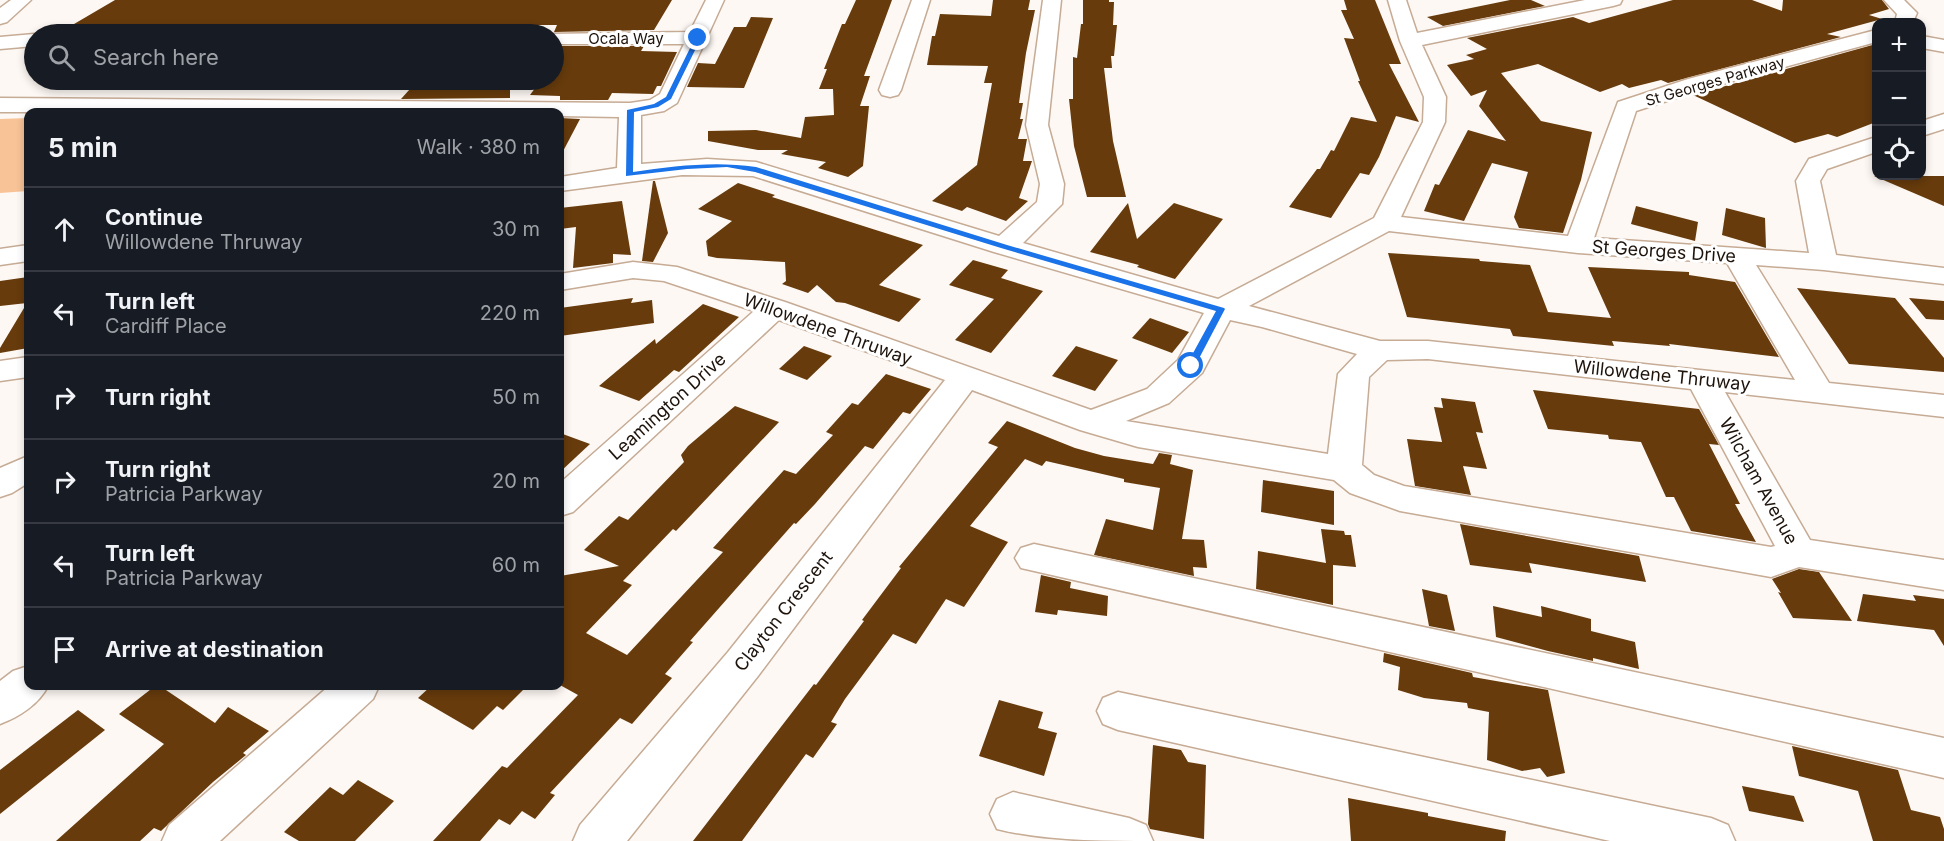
<!DOCTYPE html>
<html lang="en">
<head>
<meta charset="utf-8">
<style>
	body { margin:0; font-family:Inter,sans-serif; background:#20242c; color:#f1f3f6 }
	.controls { position:absolute; right:18px; top:18px; display:grid; overflow:hidden; border-radius:12px; box-shadow:0 3px 9px #0003 }
	.controls button { width:54px; height:54px; display:grid; place-items:center; padding:0; border:0; border-bottom:2px solid #363941; background:#171b24; color:#f1f3f6; font:30px sans-serif }
	.stop { position:absolute; width:18px; height:18px; margin:-14px; border:4px solid #1a73e8; border-radius:50%; background:#fff }
	.stop.end { background:#1a73e8; border-color:#fff; box-shadow:0 2px 6px #0008 }
	.list { margin:0; padding:0; list-style:none }
	h2 { display:flex; justify-content:space-between; align-items:center; height:78px; margin:0; padding:0 24px; font-size:26px }
	h2 small { font-size:20px; font-weight:400; color:#9ea1a6 }
	.list li { display:grid; grid-template-columns:39px 1fr auto; gap:18px; align-items:center; box-sizing:border-box; height:84px; padding:0 24px; border-top:2px solid #363941 }
	.list b { display:block; font-size:22px; white-space:nowrap }
	.list p { margin:0; font-size:20px; white-space:nowrap; color:#9ea1a6 }
	.list em { font-size:20px; font-style:normal; color:#9ea1a6 }
	.icon { flex:none; width:33px; height:33px; fill:none; stroke:currentColor; stroke-width:2; stroke-linecap:round; stroke-linejoin:round }
	.map { position:relative; flex:none; width:1944px; height:841px; overflow:hidden }
	.search { position:absolute; background:#171b24; box-shadow:0 3px 9px #0003; left:24px; top:24px; width:540px; height:66px; display:flex; align-items:center; gap:15px; box-sizing:border-box; padding:0 21px; border-radius:33px; color:#9ea1a6; font-size:22px }
	.panel { position:absolute; background:#171b24; box-shadow:0 3px 9px #0003; left:24px; top:108px; width:540px; height:582px; border-radius:12px }
	.map>svg:first-child { display:block }
	.green { fill:#f8c397 }
	.building { fill:#673b0c }
	.lines { fill:none; stroke-linecap:round; stroke-linejoin:round }
	.minor-casing { stroke:#c6ab95; stroke-width:3 }
	.minor { fill:#fff; fill-rule:evenodd }
	.route { fill:#1a73e8 }
	.labels { text-anchor:middle; dominant-baseline:central; stroke-width:6; stroke-linejoin:round; paint-order:stroke }
	.far-street-label { font-size:15px; fill:#1d130b; stroke:#fff }
	.street-label { font-size:18px; fill:#1d130b; stroke:#fff }
</style>
</head>
<body>
<div class="map">
<svg width="1944" height="841" viewBox="0 0 1944 841">
	<rect width="100%" height="100%" fill="#fdf8f3"/>
	<!-- green -->
	<polygon class="green" points="28,118 28,191 0,193 0,119"/>
	<!-- building -->
	<g class="building">
		<polygon points="115,0 672,0 654,30 554,32 557,25 380,25 307,27 304,29 173,26 170,28 138,28 128,34 57,34"/>
		<polygon points="856,0 892,0 864,76 870,76 860,106 869,106 863,166 848,177 818,168 826,162 781,154 788,150 758,150 708,141 708,131 756,130 801,138 805,117 834,115 833,89 819,89 827,69 824,69 842,24 845,24"/>
		<polygon points="993,0 1030,0 1028,10 1035,10 1026,53 1019,103 1023,103 1020,119 1023,119 1018,139 1027,139 1023,161 1032,161 1019,198 1028,201 1006,221 967,207 962,211 932,201 977,165 992,83 984,83 988,66 927,65 932,36 935,36 940,14 991,16"/>
		<polygon points="1083,0 1109,0 1109,2 1114,2 1113,25 1117,25 1114,56 1111,56 1112,68 1104,68 1113,141 1126,197 1087,197 1074,146 1069,99 1073,99 1073,57 1077,58 1081,24 1083,24"/>
		<polygon points="1344,0 1375,0 1401,64 1389,64 1419,122 1396,116 1379,157 1369,175 1360,173 1331,218 1289,207 1317,169 1320,169 1331,150 1334,151 1351,117 1377,122 1358,81 1360,81 1344,38 1354,39 1341,10 1347,10"/>
		<polygon points="1510,0 1531,0 1545,6 1443,26 1427,17"/>
		<polygon points="1673,0 1752,0 1782,11 1783,0 1882,0 1889,9 1869,15 1882,19 1827,34 1841,37 1668,83 1661,80 1629,88 1622,84 1600,92 1538,64 1501,73 1541,121 1592,132 1581,180 1563,233 1519,228 1514,217 1528,172 1492,163 1464,221 1424,211 1435,184 1439,185 1468,130 1506,141 1479,106 1487,90 1471,96 1447,65 1474,59 1466,55 1487,49 1467,38 1573,17 1589,23"/>
		<polygon points="751,17 773,18 744,88 687,87 698,63 715,64 734,27 746,27"/>
		<polygon points="1876,44 1876,122 1837,137 1828,134 1795,143 1693,95"/>
		<polygon points="554,46 644,46 641,51 677,52 661,86 657,86 653,94 612,93 608,100 560,100 560,96 530,95 541,80 554,80"/>
		<polygon points="418,80 510,80 510,98 401,99"/>
		<polygon points="560,118 580,119 560,157"/>
		<polygon points="1874,176 1944,176 1944,206"/>
		<polygon points="653,181 655,181 668,233 653,262 642,261"/>
		<polygon points="738,183 775,195 772,197 923,245 879,285 921,299 899,322 845,303 836,302 817,285 808,293 782,284 786,281 785,262 717,258 708,256 706,241 732,221 698,209"/>
		<polygon points="622,201 631,255 613,254 613,263 573,268 576,227 560,229 560,208"/>
		<polygon points="1128,203 1137,239 1174,203 1223,219 1175,279 1137,267 1139,265 1090,252"/>
		<polygon points="1636,206 1698,222 1695,241 1631,224"/>
		<polygon points="1726,208 1765,218 1766,248 1722,235"/>
		<polygon points="1388,253 1479,259 1480,261 1530,265 1548,312 1611,318 1588,267 1689,272 1689,275 1735,282 1779,357 1669,344 1670,346 1612,341 1614,346 1513,336 1510,329 1407,317"/>
		<polygon points="973,260 1008,270 1001,278 1043,291 991,353 955,340 994,299 949,285"/>
		<polygon points="28,277 28,348 0,353 0,348 27,303 0,306 0,281"/>
		<polygon points="1797,288 1895,298 1944,358 1944,372 1849,364"/>
		<polygon points="633,298 631,303 652,300 654,323 560,336 560,308"/>
		<polygon points="1909,298 1944,301 1944,320 1926,319"/>
		<polygon points="703,304 739,317 679,372 674,370 639,401 599,386 655,339 656,344"/>
		<polygon points="1150,318 1189,332 1172,353 1132,338"/>
		<polygon points="804,346 832,356 807,380 779,369"/>
		<polygon points="1076,346 1118,360 1095,391 1052,376"/>
		<polygon points="886,374 931,389 910,414 903,412 873,449 865,446 815,504 796,524 794,523 690,641 693,642 665,674 672,678 632,724 620,718 550,793 555,795 535,819 522,811 510,825 499,819 480,841 433,841 502,766 507,768 578,695 560,685 560,576 619,566 584,550 619,516 628,520 684,462 681,455 688,446 735,406 779,422 676,531 673,529 623,581 632,585 586,633 627,655 723,552 713,548 784,470 796,474 833,435 826,432 852,403 858,405"/>
		<polygon points="1533,390 1699,409 1719,445 1709,444 1740,504 1735,504 1756,542 1691,531 1674,497 1666,497 1641,442 1609,439 1608,435 1548,429"/>
		<polygon points="1441,398 1475,402 1483,433 1476,432 1487,469 1463,466 1471,495 1415,486 1407,439 1442,442 1434,407 1443,408"/>
		<polygon points="1007,421 1075,448 1104,456 1153,464 1159,453 1172,455 1170,464 1193,470 1182,539 1204,540 1207,568 1193,567 1194,576 1094,555 1106,519 1153,530 1160,488 1124,482 1124,479 1046,461 1042,466 1025,459 970,526 1008,542 964,607 946,599 916,644 893,634 845,699 831,722 837,724 813,758 806,754 742,841 693,841 814,684 816,685 864,621 862,620 901,568 899,567 998,447 988,443"/>
		<polygon points="560,433 590,444 560,472"/>
		<polygon points="1263,480 1334,491 1334,525 1261,512"/>
		<polygon points="1460,524 1639,556 1646,582 1529,563 1532,573 1470,565"/>
		<polygon points="1321,529 1344,531 1345,535 1351,535 1356,567 1333,565 1333,605 1256,589 1258,551 1326,563"/>
		<polygon points="1799,569 1819,572 1852,621 1793,618 1778,592 1781,593 1772,579"/>
		<polygon points="1041,575 1071,582 1070,588 1108,596 1107,616 1058,610 1057,615 1035,612"/>
		<polygon points="1422,589 1447,595 1455,631 1429,626"/>
		<polygon points="1863,594 1916,601 1913,595 1944,599 1944,646 1934,630 1857,621"/>
		<polygon points="1493,606 1542,617 1541,606 1591,619 1591,631 1635,642 1639,669 1593,658 1593,661 1548,651 1496,637"/>
		<polygon points="1384,653 1472,673 1473,677 1548,690 1565,773 1547,777 1540,768 1522,771 1487,760 1489,712 1468,708 1467,703 1424,698 1398,690 1400,667 1383,662"/>
		<polygon points="155,686 160,686 215,723 228,707 269,731 243,753 246,755 213,782 161,831 154,828 140,841 56,841 164,744 119,714"/>
		<polygon points="431,686 527,686 503,710 497,706 473,730 418,698"/>
		<polygon points="999,700 1043,712 1038,728 1057,733 1044,776 979,756"/>
		<polygon points="78,710 105,730 0,814 0,770"/>
		<polygon points="1153,745 1181,750 1188,762 1206,765 1204,839 1150,829 1148,824"/>
		<polygon points="1792,746 1898,770 1911,810 1940,817 1944,829 1944,841 1873,841 1858,791 1799,776"/>
		<polygon points="358,780 394,801 355,841 299,841 284,832 330,787 343,795"/>
		<polygon points="1742,786 1794,796 1804,822 1749,811"/>
		<polygon points="1348,798 1428,813 1428,816 1506,831 1505,841 1351,841"/>
	</g>
	<g class="lines">
		<!-- minor casing -->
		<g class="minor-casing">
			<g id="minor">
				<polygon points="11,0 31,0 7,22 0,24 0,8"/>
				<path d="M706,0H724L677,103L664,111L641,115V164L707,159L756,162L999,236L1037,202L1040,184L1026,125L1043,0H1061L1048,125L1064,184L1062,204L1023,243L1218,299L1374,218L1423,122L1424,97L1400,41L1388,0H1406L1417,33L1585,0H1622L1620,4L1613,6L1422,45L1446,97L1445,122L1401,217L1568,236L1618,102L1688,79L1876,30V42L1704,89L1636,111L1594,238L1809,253L1796,181L1809,159L1876,137V152L1827,169L1820,181L1836,255L1944,268V284L1824,270L1756,265L1829,383L1944,395V417L1725,392L1810,540L1944,560V590L1799,567L1771,577L1400,511L1350,493L1334,480L1138,447L1080,430L972,390L758,676L627,841H573L580,825L728,652L945,380L779,320L573,512L560,516V483L754,311L664,281L633,278L560,290V274L633,262L677,267L785,302L1091,410L1147,389L1178,360L1204,313L994,252L753,176L682,175L560,191V177L617,168L619,117L560,116V112H0V98L630,103L650,100L660,94L684,44H554V34H547L690,32ZM1389,231L1578,253L1727,263L1795,380L1428,341H1380L1249,306ZM1230,320L1262,327L1357,354L1338,374L1328,454L1126,421L1169,403L1202,373ZM1428,359L1691,389L1775,546L1771,547L1404,486L1374,475L1362,465L1369,377L1387,360Z"/>
				<polygon points="912,0 930,0 901,90 898,95 890,97 882,95 879,90"/>
				<polygon points="1884,0 1904,0 1917,13 1913,22 1895,22 1897,14"/>
				<polygon points="34,34 36,34 34,46 0,49 0,37"/>
				<polygon points="1922,36 1944,40 1944,52 1922,48"/>
				<polygon points="1944,114 1944,129 1922,136 1922,121"/>
				<polygon points="28,245 28,261 0,265 0,249"/>
				<polygon points="28,357 28,377 0,381 0,361"/>
				<polygon points="28,456 28,483 12,493 0,497 0,468"/>
				<polygon points="1034,544 1944,738 1944,778 1021,568 1015,558 1021,548"/>
				<path d="M28,666V686H48C39,704 19,717 0,724V681L13,671Z"/>
				<polygon points="329,686 379,686 373,699 220,841 162,841 169,825"/>
				<polygon points="1118,692 1711,818 1728,825 1735,841 1610,841 1118,730 1103,724 1097,711 1103,698"/>
				<path d="M1013,792L1129,818L1146,825L1153,841C1101,841 1045,841 997,829L990,814L997,799Z"/>
			</g>
		</g>
		<!-- minor -->
		<use href="#minor" class="minor"/>
	</g>
	<!-- route -->
	<path class="route" d="M698,36L701,38L671,99L658,107L634,112L633,172C675,166 714,161 756,167L1007,245L1224,308L1225,309L1194,368L1186,366L1216,311L1001,248L755,172L727,167L687,169L626,176L627,110L654,104L666,97L695,38Z"/>
	<g class="labels">
		<!-- far-street labels -->
		<g class="far-street-label">
			<text x="626" y="38">Ocala Way</text>
			<text transform="translate(1715 81) rotate(-16)">St Georges Parkway</text>
		</g>
		<!-- street labels -->
		<g class="street-label">
			<text transform="translate(1664 251) rotate(4)">St Georges Drive</text>
			<text transform="translate(828 329) rotate(20)">Willowdene Thruway</text>
			<text transform="translate(1662 375) rotate(6)">Willowdene Thruway</text>
			<text transform="translate(667 406) rotate(-42)">Leamington Drive</text>
			<text transform="translate(1759 481) rotate(61)">Wilcham Avenue</text>
			<text transform="translate(783 611) rotate(-52)">Clayton Crescent</text>
		</g>
	</g>
</svg>
<div class="controls">
<button>+</button>
<button>−</button>
<button><svg class="icon" aria-label="locate" viewBox="0 0 24 24"><circle cx="12" cy="12" r="6"/><path d="M12 2v4M12 18v4M2 12h4M18 12h4"/></svg></button>
</div>
<div class="stop" style="left:1191px;top:366px"></div>
<div class="stop end" style="left:698px;top:38px"></div>
<div class="search"><svg class="icon" aria-label="search" viewBox="0 0 24 24"><circle cx="10" cy="10" r="6"/><path d="M15 15l6 6"/></svg>Search here</div>
<section class="panel">
<h2>5 min<small>Walk · 380 m</small></h2>
<ul class="list">
<li><svg class="icon" aria-label="ahead" viewBox="0 0 24 24"><path d="M12 20V5M6 11l6-6 6 6"/></svg><div><b>Continue</b><p>Willowdene Thruway</p></div><em>30 m</em></li>
<li><svg class="icon" aria-label="left" viewBox="0 0 24 24"><path d="M17 20v-9H6M10 6l-5 5 5 5"/></svg><div><b>Turn left</b><p>Cardiff Place</p></div><em>220 m</em></li>
<li><svg class="icon" aria-label="right" viewBox="0 0 24 24"><path d="M7 20v-9h11M14 6l5 5-5 5"/></svg><div><b>Turn right</b></div><em>50 m</em></li>
<li><svg class="icon" aria-label="right" viewBox="0 0 24 24"><path d="M7 20v-9h11M14 6l5 5-5 5"/></svg><div><b>Turn right</b><p>Patricia Parkway</p></div><em>20 m</em></li>
<li><svg class="icon" aria-label="left" viewBox="0 0 24 24"><path d="M17 20v-9H6M10 6l-5 5 5 5"/></svg><div><b>Turn left</b><p>Patricia Parkway</p></div><em>60 m</em></li>
<li><svg class="icon" aria-label="arrive" viewBox="0 0 24 24"><path d="M6 21V4h12l-3 4 3 4H6"/></svg><div><b>Arrive at destination</b></div></li>
</ul>
</section>
</div>
</body>
</html>
